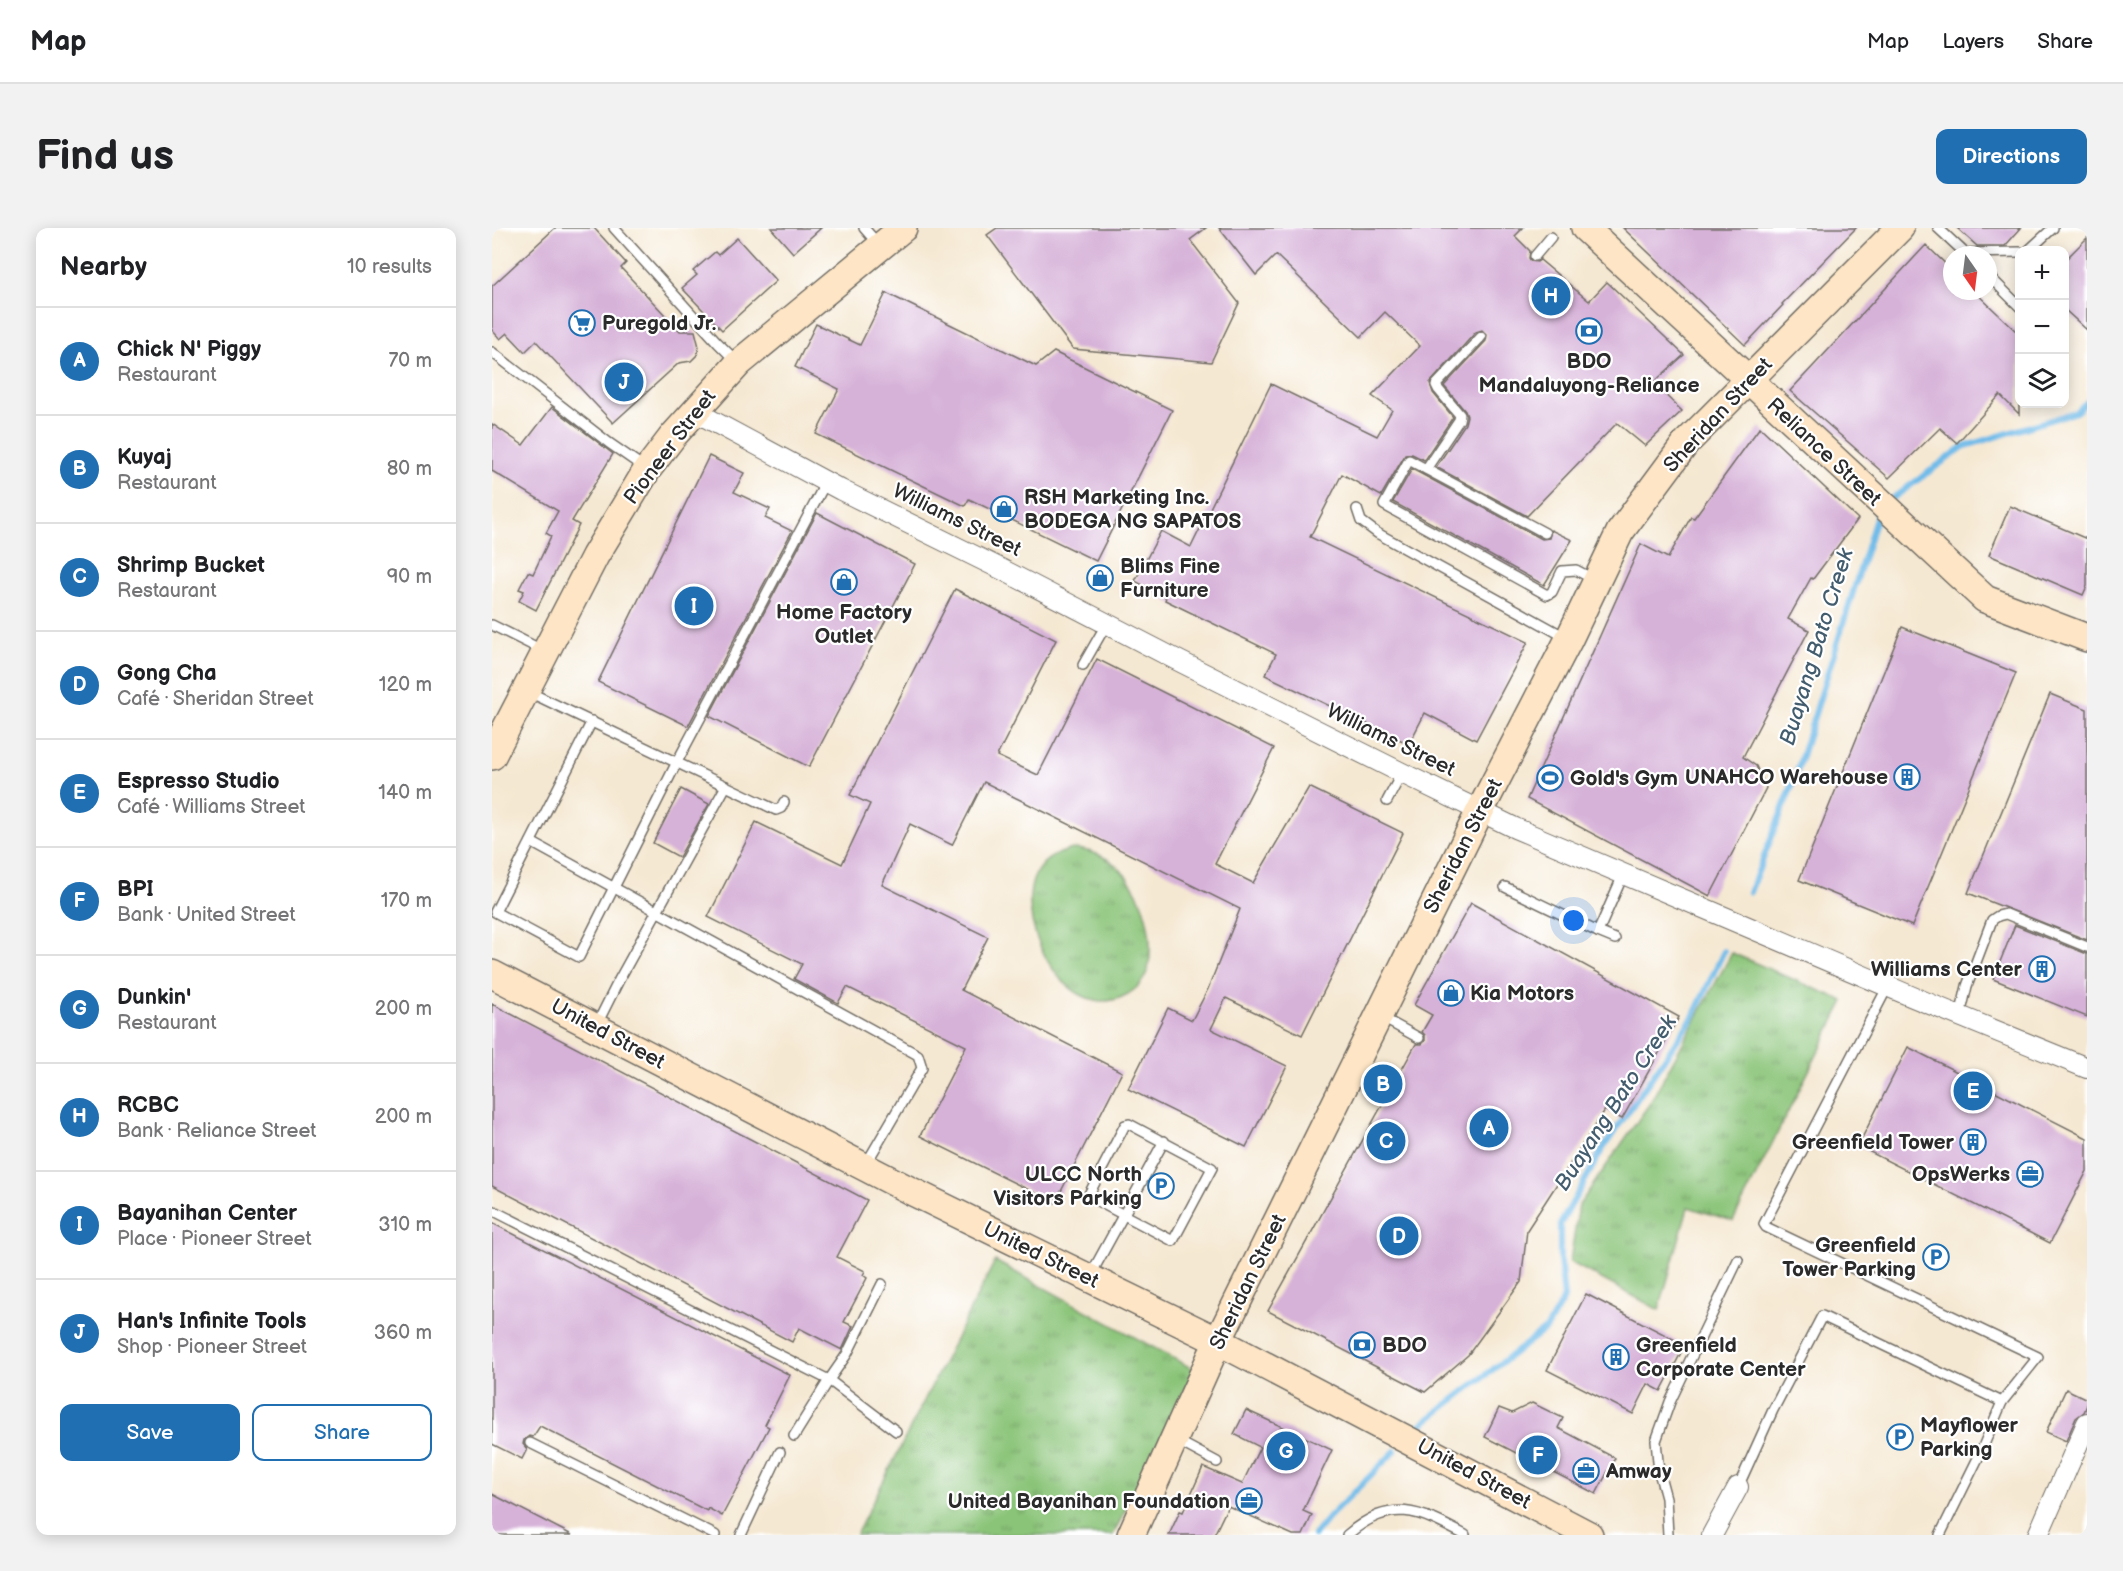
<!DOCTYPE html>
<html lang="en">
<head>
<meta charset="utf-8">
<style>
	body { margin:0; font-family:"Balsamiq Sans",sans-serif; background:#f2f2f2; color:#202124 }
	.controls { position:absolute; right:18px; top:18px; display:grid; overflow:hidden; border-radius:12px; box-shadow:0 3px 15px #0003 }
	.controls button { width:54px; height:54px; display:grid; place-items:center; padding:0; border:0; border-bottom:2px solid #e0e0e0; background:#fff; color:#202124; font:30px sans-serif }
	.compass { position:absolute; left:1451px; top:18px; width:54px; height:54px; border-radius:50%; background:#fff; box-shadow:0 3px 15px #0003; rotate:166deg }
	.you { position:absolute; left:1082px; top:693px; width:21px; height:21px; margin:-15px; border:4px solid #fff; border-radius:50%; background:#1a73e8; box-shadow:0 0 0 9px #1a73e833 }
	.badge { display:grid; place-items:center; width:39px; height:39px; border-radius:50%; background:#1f6fb2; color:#fff; font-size:20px; font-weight:700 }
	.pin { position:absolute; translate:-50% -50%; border:3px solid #fff; box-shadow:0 2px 6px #0006 }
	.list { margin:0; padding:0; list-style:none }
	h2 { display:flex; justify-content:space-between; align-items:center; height:78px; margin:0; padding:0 24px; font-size:26px }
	h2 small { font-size:20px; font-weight:400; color:#757577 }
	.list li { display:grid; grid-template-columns:39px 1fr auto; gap:18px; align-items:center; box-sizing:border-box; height:108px; padding:0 24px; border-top:2px solid #e0e0e0 }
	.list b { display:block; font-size:22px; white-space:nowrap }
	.list p { margin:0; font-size:20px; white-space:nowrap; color:#757577 }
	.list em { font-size:20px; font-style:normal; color:#757577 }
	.actions { display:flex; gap:12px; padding:18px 24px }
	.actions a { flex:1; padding:14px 0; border:2px solid #1f6fb2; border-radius:12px; text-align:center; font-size:21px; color:#1f6fb2 }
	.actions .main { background:#1f6fb2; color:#fff }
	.icon { flex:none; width:33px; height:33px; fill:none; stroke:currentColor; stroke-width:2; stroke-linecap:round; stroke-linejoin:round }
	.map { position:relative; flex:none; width:1595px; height:1307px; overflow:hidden; border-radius:12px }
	header { display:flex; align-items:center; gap:36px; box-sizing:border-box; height:84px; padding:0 30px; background:#fff; border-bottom:2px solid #e0e0e0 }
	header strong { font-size:28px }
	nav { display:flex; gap:33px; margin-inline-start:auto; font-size:21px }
	.intro { display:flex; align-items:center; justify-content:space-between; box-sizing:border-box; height:144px; padding:0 36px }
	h1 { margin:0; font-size:42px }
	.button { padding:15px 27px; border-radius:12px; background:#1f6fb2; color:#fff; font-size:21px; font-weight:700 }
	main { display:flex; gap:36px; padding:0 36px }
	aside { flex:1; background:#fff; border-radius:12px; box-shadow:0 3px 15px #0003 }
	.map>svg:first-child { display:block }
	.grass { fill:url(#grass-tufts); stroke:#5a7852; stroke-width:1.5 }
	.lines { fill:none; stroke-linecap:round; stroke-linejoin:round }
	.stream { stroke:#70bbe9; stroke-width:6 }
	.building { fill:#d6b1d8 }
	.lane-casing { stroke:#726d65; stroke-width:12 }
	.street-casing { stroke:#726d65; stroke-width:22 }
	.secondary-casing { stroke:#726d65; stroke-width:30 }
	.lane { stroke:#fff; stroke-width:9 }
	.street { stroke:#fff; stroke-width:20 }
	.secondary { stroke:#fde5c5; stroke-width:27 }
	.labels { text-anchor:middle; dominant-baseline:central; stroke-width:4.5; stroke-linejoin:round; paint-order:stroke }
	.poi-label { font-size:21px; font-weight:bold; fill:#2b2b2b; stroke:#fff; text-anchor:start }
	.street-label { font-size:21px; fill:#2b2b2b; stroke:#fff }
	.water-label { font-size:22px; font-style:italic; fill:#435d6e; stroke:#fff }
</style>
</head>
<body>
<header>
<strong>Map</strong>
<nav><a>Map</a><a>Layers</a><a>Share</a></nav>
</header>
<div class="intro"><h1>Find us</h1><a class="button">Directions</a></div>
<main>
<aside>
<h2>Nearby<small>10 results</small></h2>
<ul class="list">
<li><span class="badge">A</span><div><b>Chick N' Piggy</b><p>Restaurant</p></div><em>70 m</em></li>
<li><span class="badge">B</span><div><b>Kuyaj</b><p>Restaurant</p></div><em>80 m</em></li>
<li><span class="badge">C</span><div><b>Shrimp Bucket</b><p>Restaurant</p></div><em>90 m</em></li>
<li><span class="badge">D</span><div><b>Gong Cha</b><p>Café · Sheridan Street</p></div><em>120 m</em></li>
<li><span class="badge">E</span><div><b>Espresso Studio</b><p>Café · Williams Street</p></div><em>140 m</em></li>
<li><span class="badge">F</span><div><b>BPI</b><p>Bank · United Street</p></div><em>170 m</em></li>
<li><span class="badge">G</span><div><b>Dunkin'</b><p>Restaurant</p></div><em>200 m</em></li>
<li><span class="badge">H</span><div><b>RCBC</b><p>Bank · Reliance Street</p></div><em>200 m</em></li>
<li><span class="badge">I</span><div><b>Bayanihan Center</b><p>Place · Pioneer Street</p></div><em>310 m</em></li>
<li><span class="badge">J</span><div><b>Han's Infinite Tools</b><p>Shop · Pioneer Street</p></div><em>360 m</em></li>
</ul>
<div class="actions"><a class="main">Save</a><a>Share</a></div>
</aside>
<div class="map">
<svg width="1595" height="1307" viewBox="0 0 1595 1307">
	<defs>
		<pattern id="grass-tufts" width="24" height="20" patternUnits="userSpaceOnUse" patternTransform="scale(1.5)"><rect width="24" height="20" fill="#8ac478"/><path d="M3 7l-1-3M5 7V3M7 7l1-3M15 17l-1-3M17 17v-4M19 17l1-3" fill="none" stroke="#719f63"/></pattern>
	</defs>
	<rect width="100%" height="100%" fill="#fff"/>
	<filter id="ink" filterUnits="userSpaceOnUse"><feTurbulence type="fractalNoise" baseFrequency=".0167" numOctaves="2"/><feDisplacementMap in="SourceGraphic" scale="12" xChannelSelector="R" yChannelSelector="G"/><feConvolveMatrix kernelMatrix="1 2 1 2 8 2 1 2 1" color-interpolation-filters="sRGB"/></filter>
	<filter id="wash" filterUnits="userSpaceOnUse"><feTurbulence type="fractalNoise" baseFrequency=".008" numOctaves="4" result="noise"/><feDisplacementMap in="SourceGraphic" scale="24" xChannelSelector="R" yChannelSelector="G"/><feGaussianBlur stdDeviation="1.35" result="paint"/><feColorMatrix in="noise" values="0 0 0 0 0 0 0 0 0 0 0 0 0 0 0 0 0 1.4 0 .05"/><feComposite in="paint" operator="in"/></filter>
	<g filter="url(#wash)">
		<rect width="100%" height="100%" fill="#f5e8d2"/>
		<!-- grass -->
		<g class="grass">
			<path d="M581,621C634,623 660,679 658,726C658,744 650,759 634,767C572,801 513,681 549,638C557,628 569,624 581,621Z"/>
			<polygon points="1240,725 1352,773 1241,993 1196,979 1167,1082 1078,1034 1087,977 1158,875"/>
			<polygon points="503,1033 703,1142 621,1307 364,1307"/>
		</g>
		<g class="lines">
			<!-- stream -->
			<g class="stream">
				<polyline points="1401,270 1471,219 1584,184 1595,174"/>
				<polyline points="1258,664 1303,550 1386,284"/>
				<polyline points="926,1199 1055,1100 1072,1070 1068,1031 1068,997 1110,922 1201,789 1232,723"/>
				<polyline points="822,1307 837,1289 903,1223"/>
			</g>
		</g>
		<g id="blocks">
			<!-- building -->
			<g class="building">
				<polygon points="63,0 102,0 134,35 129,40 188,103 203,103 207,119 205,127 199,133 187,135 121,195 44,113 33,124 15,105 8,111 0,102 0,58"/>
				<polygon points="279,0 329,0 301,25"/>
				<polygon points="505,0 714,0 698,12 747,75 719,134 581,121 495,7"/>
				<polygon points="727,0 1031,0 1023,8 1038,23 1037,30 1039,33 1045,34 1048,32 1097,73 1115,54 1192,127 1161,155 1190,183 1153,218 1125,195 1035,288 944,239 973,196 975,188 973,183 952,158 994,113 995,107 990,102 984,104 938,155 941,165 961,189 932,232 920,226 913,227 889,268 850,246 818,309 1036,414 984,512 933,485 917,516 773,447 784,426 673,372 674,369 643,353 669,303 699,319 779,156 885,208 900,182 880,168 928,118 893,84 869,109 784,27 764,47"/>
				<polygon points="1131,0 1364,0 1290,76 1291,77 1253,117"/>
				<polygon points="1465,0 1529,0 1513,18 1485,18"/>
				<polygon points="245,10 284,53 230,102 190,60 205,47 201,43 223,24 226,27"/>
				<polygon points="1595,10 1595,102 1572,81 1572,33"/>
				<polygon points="1434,17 1460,42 1460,63 1482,63 1527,106 1527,186 1508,167 1465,215 1448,200 1397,250 1298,163"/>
				<polygon points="394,65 544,138 562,124 680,182 604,333 477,271 473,278 324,206 347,161 303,139 324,96 368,117"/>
				<polygon points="60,179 121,226 80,293 87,297 44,382 27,373 32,363 27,361 36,344 41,346 59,308 54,305 66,283 0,243 0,196 31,217"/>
				<polygon points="1268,199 1366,291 1321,351 1319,350 1296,391 1317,402 1251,529 1264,538 1274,560 1218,668 1035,571 1149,316 1176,330 1199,289 1202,290"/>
				<polygon points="217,228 252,245 242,264 278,281 273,290 300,303 196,498 106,454"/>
				<polygon points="920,241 1050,311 1057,310 1059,302 1080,312 1052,357 901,274"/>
				<polygon points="1518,278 1595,311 1595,358 1591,367 1497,327"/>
				<polygon points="325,285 423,336 317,539 217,488"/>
				<polygon points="463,361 564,412 505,528 546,547 605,431 782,520 723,636 761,655 817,559 911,605 810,807 734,770 719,801 795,838 754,919 636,861 676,780 700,792 716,761 748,681 492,554 460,617 418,596 390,657 496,709 469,762 630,844 563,975 428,908 474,818 355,759 346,775 302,751 310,736 216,689 264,594 350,636 378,576 358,567"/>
				<polygon points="1410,399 1524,445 1420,698 1307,652"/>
				<polygon points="1558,466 1595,481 1595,712 1476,665"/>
				<polygon points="189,561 217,576 187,629 161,615"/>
				<polygon points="979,675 1187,789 1130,891 1113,882 1035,1002 1029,1054 976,1127 933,1164 776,1083 924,816 930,816 933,813 933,807 930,804 940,787 922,777"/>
				<polygon points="1523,697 1595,726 1595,789 1501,751"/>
				<polygon points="0,776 375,972 345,1029 373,1043 371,1047 375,1050 352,1094 361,1098 350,1122 307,1100 300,1114 0,958"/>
				<polygon points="1416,819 1595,910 1595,943 1558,1015 1366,918"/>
				<polygon points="0,995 298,1147 273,1197 277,1199 230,1288 216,1280 215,1283 48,1198 41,1209 37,1208 32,1212 31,1216 35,1221 30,1231 0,1216"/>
				<polygon points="1094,1066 1193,1117 1169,1163 1156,1156 1141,1186 1055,1142"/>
				<polygon points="1574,1161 1595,1171 1595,1177 1592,1184 1584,1190 1574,1213 1554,1204"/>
				<polygon points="1040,1175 1071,1190 1066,1200 1123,1230 1104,1266 993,1209 1007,1180 1020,1185"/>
				<polygon points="754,1182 840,1222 811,1283 820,1287 811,1307 801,1307 736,1278 722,1307 677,1307 688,1283 691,1284 711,1239 750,1256 768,1219 742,1206"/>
				<polygon points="0,1266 80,1307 0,1307"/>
			</g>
		</g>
	</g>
	<g filter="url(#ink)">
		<use href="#blocks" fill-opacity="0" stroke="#726d65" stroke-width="1.5"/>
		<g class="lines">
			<!-- lane casing -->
			<g class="lane-casing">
				<g id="lane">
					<polyline points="122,0 226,115 245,134"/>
					<polyline points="372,0 386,16"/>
					<polyline points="1446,0 1475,27"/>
					<polyline points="1537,22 1561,0"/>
					<polyline points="1473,25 1528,24"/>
					<polyline points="1043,28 1059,9"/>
					<polyline points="1496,47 1528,79"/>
					<polyline points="0,124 117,215 153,240"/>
					<polyline points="934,241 967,192 968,187 946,161 944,157 989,109"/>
					<polyline points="865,281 869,293 885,305 1075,410"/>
					<polyline points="1053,305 917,232 892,277 1055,367 1060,364 1070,343 1084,342 1103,352"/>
					<polyline points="0,397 52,423"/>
					<polyline points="591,437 615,395"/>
					<polyline points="37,464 284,582 289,580 292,574"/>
					<polyline points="100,493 3,684 87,729 185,534 334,254"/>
					<polyline points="895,573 910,545"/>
					<polyline points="39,614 426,827 430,840 374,936"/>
					<polyline points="1013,659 1106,704"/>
					<polyline points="1123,711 1106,704 1132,645"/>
					<polyline points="1396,758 1272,996 1274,999 1546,1129 1510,1174 1488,1226 1448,1307"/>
					<polyline points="1468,788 1475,758 1500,692 1506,688 1514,686 1595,719"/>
					<polyline points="889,789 927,810"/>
					<polyline points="104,798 127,752 234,558"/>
					<polygon points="637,896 720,940 681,1013 596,968 633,897"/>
					<polyline points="0,982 337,1152 302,1208"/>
					<polyline points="598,1048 672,913"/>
					<polyline points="390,1056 355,1126 337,1152 404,1203"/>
					<polyline points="684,1212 725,1234"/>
					<polyline points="38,1215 223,1307"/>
					<polyline points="1246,1259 1281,1182 1330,1088 1510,1174"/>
					<polyline points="249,1307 288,1224"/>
					<path d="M855,1307C900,1269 926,1282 973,1307"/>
					<polyline points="1176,1307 1174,1270 1167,1244 1164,1213 1178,1174 1246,1032"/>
				</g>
			</g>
			<!-- street casing -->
			<g class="street-casing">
				<g id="street">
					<polyline points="202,183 349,262 511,342 685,432 910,545 1023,600 1421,769 1595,840"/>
					<polyline points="1220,1307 1246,1259"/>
					<polyline points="1546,1307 1595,1195"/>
				</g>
			</g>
			<!-- secondary casing -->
			<g class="secondary-casing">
				<g id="secondary">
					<polyline points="1093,0 1493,371 1595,410"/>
					<polyline points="0,528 103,328 155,242 181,208 247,135 411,0"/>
					<polyline points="0,746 417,962 726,1113 1097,1307"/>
					<polyline points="639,1307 726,1113 988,583 1077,411 1128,304 1194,215 1408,0"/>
				</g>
			</g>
			<!-- lane -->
			<use href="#lane" class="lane"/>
			<!-- street -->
			<use href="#street" class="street"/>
			<!-- secondary -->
			<use href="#secondary" class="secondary"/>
		</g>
	</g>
	<!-- icons -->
	<defs>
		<g id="supermarket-ring" transform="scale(1.35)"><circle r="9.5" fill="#fff" stroke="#1f6fb2" stroke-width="1.5"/><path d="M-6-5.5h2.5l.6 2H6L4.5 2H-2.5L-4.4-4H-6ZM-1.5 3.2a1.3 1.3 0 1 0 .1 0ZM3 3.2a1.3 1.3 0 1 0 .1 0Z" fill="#1f6fb2"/></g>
		<g id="bank-ring" transform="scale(1.35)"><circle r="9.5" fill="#fff" stroke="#1f6fb2" stroke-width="1.5"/><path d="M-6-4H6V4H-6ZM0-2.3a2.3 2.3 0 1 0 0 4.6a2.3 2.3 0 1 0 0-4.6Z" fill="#1f6fb2"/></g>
		<g id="shop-ring" transform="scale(1.35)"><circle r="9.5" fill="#fff" stroke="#1f6fb2" stroke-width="1.5"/><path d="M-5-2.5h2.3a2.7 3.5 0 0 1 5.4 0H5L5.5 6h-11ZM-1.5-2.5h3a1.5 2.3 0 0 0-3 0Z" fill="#1f6fb2"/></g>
		<g id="building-ring" transform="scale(1.35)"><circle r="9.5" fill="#fff" stroke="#1f6fb2" stroke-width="1.5"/><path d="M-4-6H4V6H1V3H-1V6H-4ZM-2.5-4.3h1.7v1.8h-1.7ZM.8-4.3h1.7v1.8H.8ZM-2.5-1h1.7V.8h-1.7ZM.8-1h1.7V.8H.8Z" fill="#1f6fb2"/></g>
		<g id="stadium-ring" transform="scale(1.35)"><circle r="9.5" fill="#fff" stroke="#1f6fb2" stroke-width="1.5"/><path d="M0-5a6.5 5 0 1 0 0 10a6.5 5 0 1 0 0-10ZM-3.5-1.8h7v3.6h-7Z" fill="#1f6fb2"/></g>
		<g id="office-ring" transform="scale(1.35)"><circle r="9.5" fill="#fff" stroke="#1f6fb2" stroke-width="1.5"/><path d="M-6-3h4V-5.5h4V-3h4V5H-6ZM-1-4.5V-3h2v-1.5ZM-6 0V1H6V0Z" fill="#1f6fb2"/></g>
		<g id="parking-ring" transform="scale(1.35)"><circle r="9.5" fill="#fff" stroke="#1f6fb2" stroke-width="1.5"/><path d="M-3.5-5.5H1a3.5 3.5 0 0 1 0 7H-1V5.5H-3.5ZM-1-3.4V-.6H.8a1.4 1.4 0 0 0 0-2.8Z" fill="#1f6fb2"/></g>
	</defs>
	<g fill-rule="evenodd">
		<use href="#supermarket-ring" x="90" y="95"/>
		<use href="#bank-ring" x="1097" y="103"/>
		<use href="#shop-ring" x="512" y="281"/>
		<use href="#shop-ring" x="608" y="350"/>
		<use href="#shop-ring" x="352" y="354"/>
		<use href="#building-ring" x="1415" y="549"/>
		<use href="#stadium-ring" x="1058" y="550"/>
		<use href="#building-ring" x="1550" y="741"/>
		<use href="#shop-ring" x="959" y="765"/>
		<use href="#building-ring" x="1481" y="914"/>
		<use href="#office-ring" x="1538" y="946"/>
		<use href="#parking-ring" x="669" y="958"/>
		<use href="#parking-ring" x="1444" y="1029"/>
		<use href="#bank-ring" x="870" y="1117"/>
		<use href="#building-ring" x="1124" y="1129"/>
		<use href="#parking-ring" x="1408" y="1209"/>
		<use href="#office-ring" x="1094" y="1243"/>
		<use href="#office-ring" x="757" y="1273"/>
	</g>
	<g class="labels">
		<!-- poi labels -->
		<g class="poi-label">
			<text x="110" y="95">Puregold Jr.</text>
			<text x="1097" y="133" text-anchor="middle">BDO<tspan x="1097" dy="24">Mandaluyong-Reliance</tspan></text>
			<text x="532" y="269">RSH Marketing Inc.<tspan x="532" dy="24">BODEGA NG SAPATOS</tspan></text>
			<text x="628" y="338">Blims Fine<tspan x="628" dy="24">Furniture</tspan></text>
			<text x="352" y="384" text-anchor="middle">Home Factory<tspan x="352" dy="24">Outlet</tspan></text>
			<text x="1396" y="549" text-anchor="end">UNAHCO Warehouse</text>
			<text x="1078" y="550">Gold's Gym</text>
			<text x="1530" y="741" text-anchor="end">Williams Center</text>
			<text x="978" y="765">Kia Motors</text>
			<text x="1462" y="914" text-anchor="end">Greenfield Tower</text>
			<text x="650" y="946" text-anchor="end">ULCC North<tspan x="650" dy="24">Visitors Parking</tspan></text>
			<text x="1518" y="946" text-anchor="end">OpsWerks</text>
			<text x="1424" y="1017" text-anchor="end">Greenfield<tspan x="1424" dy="24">Tower Parking</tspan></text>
			<text x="890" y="1117">BDO</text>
			<text x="1144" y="1117">Greenfield<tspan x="1144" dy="24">Corporate Center</tspan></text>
			<text x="1428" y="1197">Mayflower<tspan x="1428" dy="24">Parking</tspan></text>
			<text x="1114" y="1243">Amway</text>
			<text x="738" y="1273" text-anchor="end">United Bayanihan Foundation</text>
		</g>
		<!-- street labels -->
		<g class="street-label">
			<text transform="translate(1226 187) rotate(-47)">Sheridan Street</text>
			<text transform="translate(178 219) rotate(-53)">Pioneer Street</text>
			<text transform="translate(1332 224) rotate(43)">Reliance Street</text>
			<text transform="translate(465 292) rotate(26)">Williams Street</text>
			<text transform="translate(899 512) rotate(26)">Williams Street</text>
			<text transform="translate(971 618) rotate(-63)">Sheridan Street</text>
			<text transform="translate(116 806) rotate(28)">United Street</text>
			<text transform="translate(549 1027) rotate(26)">United Street</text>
			<text transform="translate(756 1054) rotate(-64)">Sheridan Street</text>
			<text transform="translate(982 1246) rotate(28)">United Street</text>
		</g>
		<!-- water labels -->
		<g class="water-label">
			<text transform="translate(1325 419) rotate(-73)">Buayang Bato Creek</text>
			<text transform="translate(1124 875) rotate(-57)">Buayang Bato Creek</text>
		</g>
	</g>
</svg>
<div class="controls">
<button>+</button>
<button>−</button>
<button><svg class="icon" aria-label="layers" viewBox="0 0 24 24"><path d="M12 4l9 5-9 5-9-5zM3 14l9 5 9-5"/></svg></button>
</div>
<svg class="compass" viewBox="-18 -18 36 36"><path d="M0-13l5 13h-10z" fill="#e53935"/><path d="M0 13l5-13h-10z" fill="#757577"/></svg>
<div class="you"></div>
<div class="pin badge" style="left:997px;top:900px">A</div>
<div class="pin badge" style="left:891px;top:856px">B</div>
<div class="pin badge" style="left:894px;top:913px">C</div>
<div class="pin badge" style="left:907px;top:1008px">D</div>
<div class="pin badge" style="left:1481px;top:863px">E</div>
<div class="pin badge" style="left:1046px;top:1227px">F</div>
<div class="pin badge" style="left:794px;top:1223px">G</div>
<div class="pin badge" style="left:1059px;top:68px">H</div>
<div class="pin badge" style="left:202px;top:378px">I</div>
<div class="pin badge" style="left:132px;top:154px">J</div>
</div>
</main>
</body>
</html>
